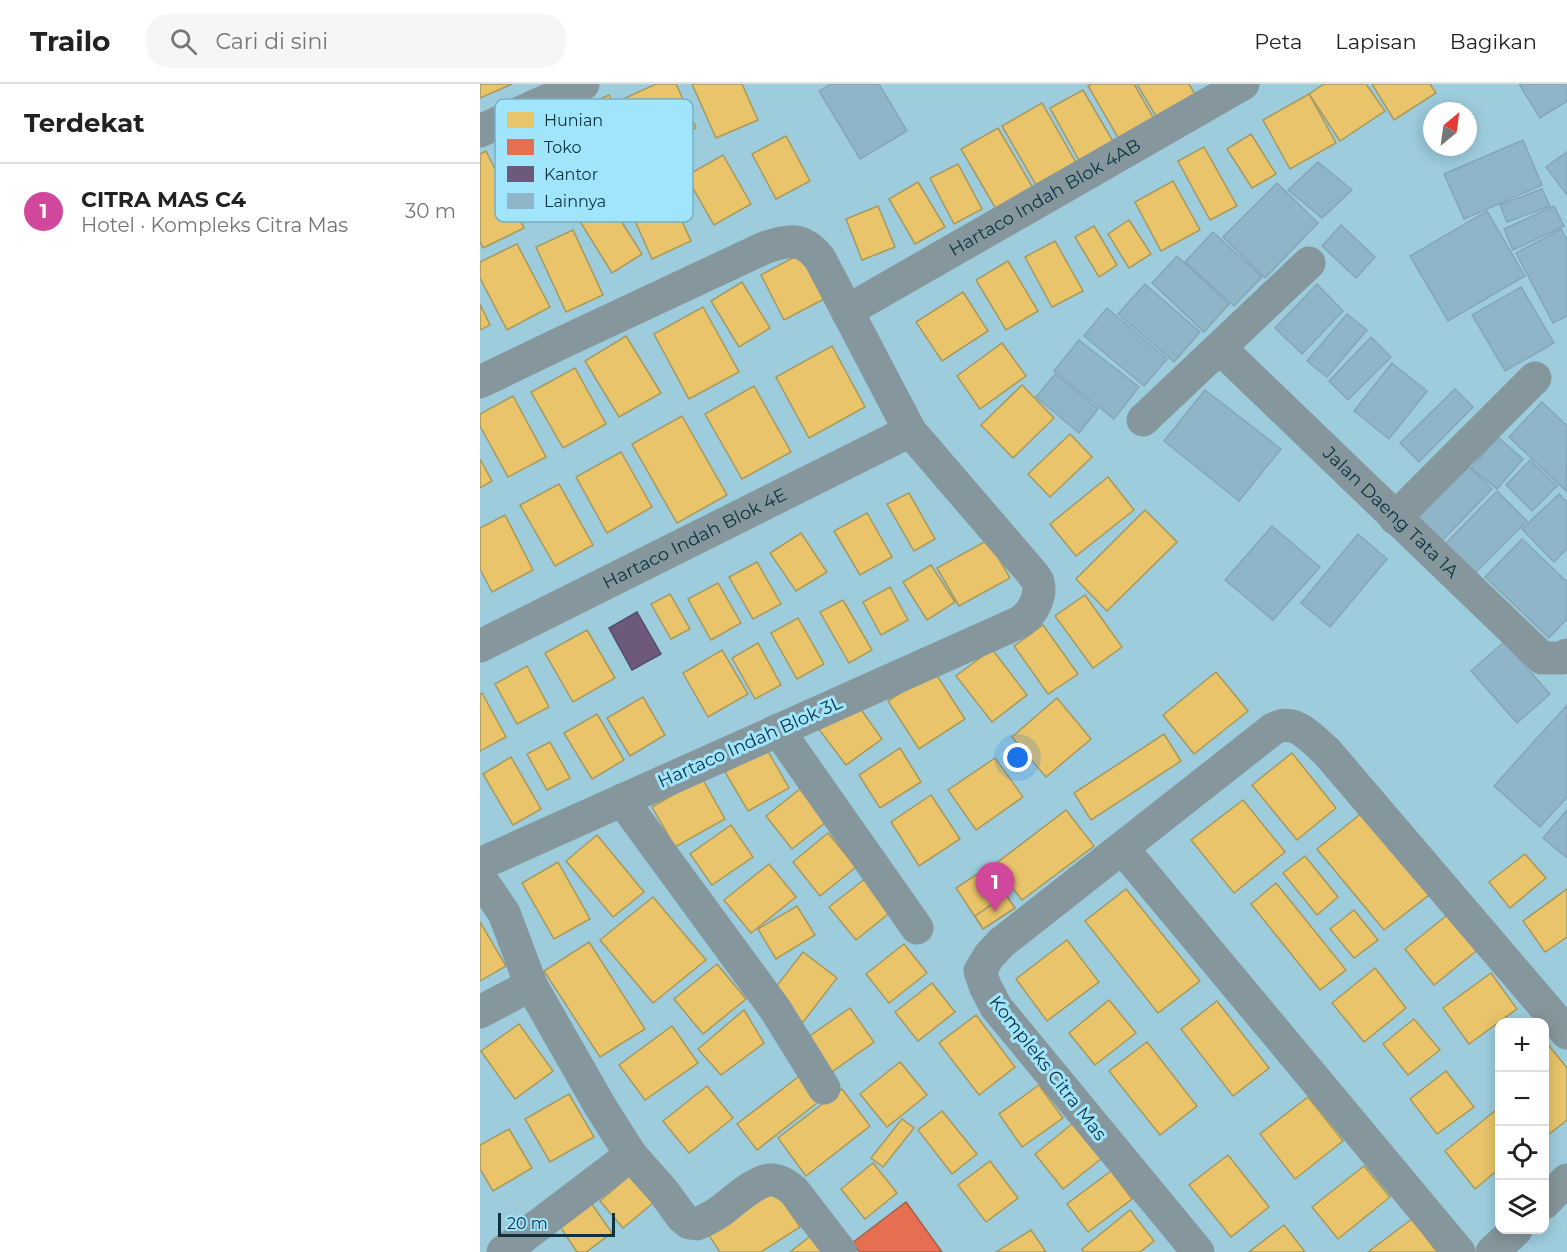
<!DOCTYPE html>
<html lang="id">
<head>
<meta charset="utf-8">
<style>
	body { margin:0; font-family:Montserrat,sans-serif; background:#f6f6f6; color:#222 }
	.controls { position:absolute; right:18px; bottom:18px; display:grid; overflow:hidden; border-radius:12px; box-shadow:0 3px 15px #0003 }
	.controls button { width:54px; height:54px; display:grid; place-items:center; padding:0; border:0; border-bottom:2px solid #e0e0e0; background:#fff; color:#222; font:30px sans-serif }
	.compass { position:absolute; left:943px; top:18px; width:54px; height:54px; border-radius:50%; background:#fff; box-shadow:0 3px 15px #0003; rotate:29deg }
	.scale { position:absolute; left:18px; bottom:15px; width:117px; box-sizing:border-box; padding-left:6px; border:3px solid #0c333f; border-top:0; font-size:16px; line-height:21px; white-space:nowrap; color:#0c333f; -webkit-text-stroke:4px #a1e5fd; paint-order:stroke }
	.you { position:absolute; left:538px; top:674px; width:21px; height:21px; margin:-15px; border:4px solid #fff; border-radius:50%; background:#1a73e8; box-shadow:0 0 0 9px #1a73e833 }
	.badge { display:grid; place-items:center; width:39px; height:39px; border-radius:50%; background:#3f6976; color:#fff; font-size:20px; font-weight:700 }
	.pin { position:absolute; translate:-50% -50px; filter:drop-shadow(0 2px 3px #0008) }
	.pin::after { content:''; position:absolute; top:32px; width:21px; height:18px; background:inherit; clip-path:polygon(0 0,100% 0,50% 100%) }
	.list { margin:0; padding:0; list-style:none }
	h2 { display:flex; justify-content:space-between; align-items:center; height:78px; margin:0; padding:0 24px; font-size:26px }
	h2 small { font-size:20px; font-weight:400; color:#767676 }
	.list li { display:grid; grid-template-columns:39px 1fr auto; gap:18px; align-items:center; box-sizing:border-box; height:96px; padding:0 24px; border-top:2px solid #e0e0e0 }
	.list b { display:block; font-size:22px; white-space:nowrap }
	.list p { margin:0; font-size:20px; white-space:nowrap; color:#767676 }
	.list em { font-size:20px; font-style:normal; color:#767676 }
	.icon { flex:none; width:33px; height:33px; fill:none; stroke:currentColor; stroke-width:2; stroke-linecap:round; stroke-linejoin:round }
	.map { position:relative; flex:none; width:1087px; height:1168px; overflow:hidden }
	header { display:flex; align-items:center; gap:36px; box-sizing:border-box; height:84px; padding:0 30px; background:#fff; border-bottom:2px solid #e0e0e0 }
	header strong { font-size:28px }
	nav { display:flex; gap:33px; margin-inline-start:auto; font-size:21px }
	.search { width:420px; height:54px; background:#f6f6f6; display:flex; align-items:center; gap:15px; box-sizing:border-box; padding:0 21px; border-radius:24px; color:#767676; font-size:22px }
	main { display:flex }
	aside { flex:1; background:#fff }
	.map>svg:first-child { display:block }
	.homes { fill:#e9c46a; stroke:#a7985d; stroke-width:1.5 }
	.shops { fill:#e76f51; stroke:#a55d4c; stroke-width:1.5 }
	.offices { fill:#6d597a; stroke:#504e68; stroke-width:1.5 }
	.building { fill:#8fb5c8; stroke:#85a6b6; stroke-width:1.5 }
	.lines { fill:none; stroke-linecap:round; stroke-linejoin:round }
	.minor { stroke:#85979c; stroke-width:33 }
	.labels { text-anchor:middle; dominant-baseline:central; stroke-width:6; stroke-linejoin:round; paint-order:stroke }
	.street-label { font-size:18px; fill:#0c333f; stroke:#a1e5fd }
	.key { fill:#a1e5fd; stroke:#74b0c4; stroke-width:1.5 }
	.key-label { font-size:16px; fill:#0c333f }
</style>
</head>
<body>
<header>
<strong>Trailo</strong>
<div class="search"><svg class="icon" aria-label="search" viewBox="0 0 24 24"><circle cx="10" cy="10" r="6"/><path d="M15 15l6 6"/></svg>Cari di sini</div>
<nav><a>Peta</a><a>Lapisan</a><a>Bagikan</a></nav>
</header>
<main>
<aside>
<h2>Terdekat<small></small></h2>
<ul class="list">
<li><span class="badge" style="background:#d1479c">1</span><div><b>CITRA MAS C4</b><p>Hotel · Kompleks Citra Mas</p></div><em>30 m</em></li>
</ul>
</aside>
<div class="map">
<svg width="1087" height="1168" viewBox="0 0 1087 1168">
	<rect width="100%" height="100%" fill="#9dcddd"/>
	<!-- homes -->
	<g class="homes">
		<polygon points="0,0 32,0 0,14"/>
		<polygon points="176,0 196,0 216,44 170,66 145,14"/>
		<polygon points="212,0 262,0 278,36 236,54"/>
		<polygon points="612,0 654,0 678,42 643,62 608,2"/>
		<polygon points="657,0 709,0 719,17 680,39"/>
		<polygon points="844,0 886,0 905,27 860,57 829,10"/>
		<polygon points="892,0 950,0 956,9 914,36"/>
		<polygon points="603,6 634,59 600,78 570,24"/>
		<polygon points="829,10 856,59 810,85 783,36"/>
		<polygon points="129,11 157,67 118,87 89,30"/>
		<polygon points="562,19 599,84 559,106 522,42"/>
		<polygon points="518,44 553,104 516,125 481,65"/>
		<polygon points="771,50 796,90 772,104 747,65"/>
		<polygon points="306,52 330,97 296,115 272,70"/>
		<polygon points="724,63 757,122 730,136 698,77"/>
		<polygon points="6,67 44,144 3,164 0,157 0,70"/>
		<polygon points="243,71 271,120 234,141 206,92"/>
		<polygon points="478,80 502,125 474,140 450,94"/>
		<polygon points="183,96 211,157 172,175 144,112"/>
		<polygon points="693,97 720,146 681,167 655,118"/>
		<polygon points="438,98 465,143 435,160 409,115"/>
		<polygon points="126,113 162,170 132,189 96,131"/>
		<polygon points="398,122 415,163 382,176 366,135"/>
		<polygon points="649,136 671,170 649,184 628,150"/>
		<polygon points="614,142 637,181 619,193 595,153"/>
		<polygon points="93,146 123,211 86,228 56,163"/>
		<polygon points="575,157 603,207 572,223 545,173"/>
		<polygon points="37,160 70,223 27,246 0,194 0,178"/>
		<polygon points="320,170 344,215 304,236 281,191"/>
		<polygon points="528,177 558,227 526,246 496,196"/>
		<polygon points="262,198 290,244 259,263 231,217"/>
		<polygon points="483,208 508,247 462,277 436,238"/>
		<polygon points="0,220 10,241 0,246"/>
		<polygon points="223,223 259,288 209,315 174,250"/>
		<polygon points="146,252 181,309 139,333 105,277"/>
		<polygon points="522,259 546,292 500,325 477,292"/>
		<polygon points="352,262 385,323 329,354 296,293"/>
		<polygon points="95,284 126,340 83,364 51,308"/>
		<polygon points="542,301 574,334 533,374 501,341"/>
		<polygon points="274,302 311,368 262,395 225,330"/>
		<polygon points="33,312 66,373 28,393 0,342 0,330"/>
		<polygon points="202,332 247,411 197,439 152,360"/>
		<polygon points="590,350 612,373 570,413 548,390"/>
		<polygon points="141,368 172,423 127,449 96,393"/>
		<polygon points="0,375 12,397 0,404"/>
		<polygon points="628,393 654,426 596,472 570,440"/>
		<polygon points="79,400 113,461 75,482 40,421"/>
		<polygon points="429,409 455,455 434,467 407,420"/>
		<polygon points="665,426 697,458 627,527 596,495"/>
		<polygon points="387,429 412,473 380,491 354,447"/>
		<polygon points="25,431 53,486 12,508 0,485 0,444"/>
		<polygon points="321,449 347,488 316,507 290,469"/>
		<polygon points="508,456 530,494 479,522 457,484"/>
		<polygon points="277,478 301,520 273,535 249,493"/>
		<polygon points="451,481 475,518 447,536 423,498"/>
		<polygon points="238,499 261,539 231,556 208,515"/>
		<polygon points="410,503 428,536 401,551 383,518"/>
		<polygon points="190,510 210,545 191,555 171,520"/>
		<polygon points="605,511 642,563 613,584 575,532"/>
		<polygon points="363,516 392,566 369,579 340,528"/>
		<polygon points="318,534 344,580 317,595 291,549"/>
		<polygon points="563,541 598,590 568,610 534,562"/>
		<polygon points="107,546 135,594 93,618 65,569"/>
		<polygon points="278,559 301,601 275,615 252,574"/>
		<polygon points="512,565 547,611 512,638 476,592"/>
		<polygon points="242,566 268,610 228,633 203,589"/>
		<polygon points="47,582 69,623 37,640 15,600"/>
		<polygon points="454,587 485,635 439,665 408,617"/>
		<polygon points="736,588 768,627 714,670 683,631"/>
		<polygon points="2,609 26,653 0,667 0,610"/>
		<polygon points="163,613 185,651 150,672 127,634"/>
		<polygon points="577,614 611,655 566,693 532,653"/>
		<polygon points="375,617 402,655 366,681 338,644"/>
		<polygon points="117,630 144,676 112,695 84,649"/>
		<polygon points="684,650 701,677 611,736 594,709"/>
		<polygon points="70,658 90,694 67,706 47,670"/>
		<polygon points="286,664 309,704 268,727 245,688"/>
		<polygon points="420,664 441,698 400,724 379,691"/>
		<polygon points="812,669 856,724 817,756 772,701"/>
		<polygon points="31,673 61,725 33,741 3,690"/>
		<polygon points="515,674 543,713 496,746 468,706"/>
		<polygon points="222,694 245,735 195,763 172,723"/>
		<polygon points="320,705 346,738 312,765 286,732"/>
		<polygon points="451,711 480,755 439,782 411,738"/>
		<polygon points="763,716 805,768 754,809 711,756"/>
		<polygon points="586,726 614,762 542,816 514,781"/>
		<polygon points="883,728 949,811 904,846 837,765"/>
		<polygon points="251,741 273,773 232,801 210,770"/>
		<polygon points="348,749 376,783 340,812 313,778"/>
		<polygon points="117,751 164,808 133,833 86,777"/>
		<polygon points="1045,770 1066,794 1030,824 1009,798"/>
		<polygon points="825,772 858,813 837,831 803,789"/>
		<polygon points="78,778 110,835 74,855 42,799"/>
		<polygon points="289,780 316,813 271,849 244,816"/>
		<polygon points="508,783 535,824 503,845 476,804"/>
		<polygon points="390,791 417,823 376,856 349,823"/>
		<polygon points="796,799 866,886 840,906 771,820"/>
		<polygon points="646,805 720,897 678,929 605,837"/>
		<polygon points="1087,805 1087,853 1065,868 1043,837"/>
		<polygon points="526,811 535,824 503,845 495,832"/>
		<polygon points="173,813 226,876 173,919 120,856"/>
		<polygon points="317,822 335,851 296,875 278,845"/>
		<polygon points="874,826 898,856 874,874 850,845"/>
		<polygon points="971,828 1000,864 954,901 925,865"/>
		<polygon points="0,838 26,882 0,897"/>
		<polygon points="587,856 619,898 567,937 536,895"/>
		<polygon points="109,858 165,945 120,973 64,887"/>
		<polygon points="424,860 447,889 409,919 386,890"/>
		<polygon points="323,868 357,894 323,938 289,912"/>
		<polygon points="237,880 266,915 223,950 194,915"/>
		<polygon points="895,884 926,924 884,958 852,919"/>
		<polygon points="1011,889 1037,925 989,960 963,924"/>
		<polygon points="452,899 475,928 438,957 415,928"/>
		<polygon points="629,916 656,949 615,981 589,949"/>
		<polygon points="737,917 789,984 753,1012 701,945"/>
		<polygon points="370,924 394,958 349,990 324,956"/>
		<polygon points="264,926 284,959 241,991 218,965"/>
		<polygon points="496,931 535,983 499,1011 459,959"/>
		<polygon points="934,935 960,966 928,991 903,960"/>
		<polygon points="39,940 73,987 35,1015 1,967"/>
		<polygon points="192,942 218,979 165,1016 139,981"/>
		<polygon points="667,958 717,1022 680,1051 629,987"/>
		<polygon points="1066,958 1087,984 1087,1036 1064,1054 1064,959"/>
		<polygon points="420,978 447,1011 407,1043 380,1010"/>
		<polygon points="966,987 994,1023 957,1050 930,1015"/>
		<polygon points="322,990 342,1015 277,1066 257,1040"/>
		<polygon points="559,1001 583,1034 542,1063 519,1030"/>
		<polygon points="227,1002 253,1034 209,1069 183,1037"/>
		<polygon points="362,1005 390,1042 326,1092 298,1054"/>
		<polygon points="89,1010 114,1053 70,1078 45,1035"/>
		<polygon points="828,1013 863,1057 815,1095 780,1050"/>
		<polygon points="462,1027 497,1070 472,1090 438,1046"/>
		<polygon points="1015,1027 1020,1032 1020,1084 995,1105 965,1067"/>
		<polygon points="422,1035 434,1044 403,1083 391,1074"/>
		<polygon points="597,1036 626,1071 583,1105 555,1070"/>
		<polygon points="29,1045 52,1084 13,1107 0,1085 0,1061"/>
		<polygon points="748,1071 789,1123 751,1153 709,1101"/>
		<polygon points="510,1077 538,1114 506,1138 478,1101"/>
		<polygon points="393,1079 417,1109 385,1135 361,1105"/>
		<polygon points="884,1082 910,1113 858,1155 832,1123"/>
		<polygon points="156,1086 179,1114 143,1144 120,1117"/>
		<polygon points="631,1087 652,1115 608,1148 587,1120"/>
		<polygon points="295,1106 320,1143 281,1168 240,1168 228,1150"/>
		<polygon points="109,1116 132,1149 106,1168 97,1168 77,1138"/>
		<polygon points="650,1126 674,1157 660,1168 604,1168 602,1165"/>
		<polygon points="932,1135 957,1168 888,1168"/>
		<polygon points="804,1141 825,1168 769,1168"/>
		<polygon points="551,1146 566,1168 516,1168"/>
		<polygon points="333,1150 347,1168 310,1168"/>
	</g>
	<!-- shops -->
	<polygon class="shops" points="426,1118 462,1168 380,1168 372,1159"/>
	<!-- offices -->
	<polygon class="offices" points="157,528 181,570 152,586 129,544"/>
	<!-- building -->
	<g class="building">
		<polygon points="351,0 399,0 427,47 380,75 339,7"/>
		<polygon points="1039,0 1087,0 1087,17 1060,34"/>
		<polygon points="1043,56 1062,101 984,135 964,90"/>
		<polygon points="1087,68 1087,111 1066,83"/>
		<polygon points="838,78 872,106 842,134 808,106"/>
		<polygon points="797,99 838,139 785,194 743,153"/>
		<polygon points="1062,105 1070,122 1027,138 1020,121"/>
		<polygon points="1074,122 1084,142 1033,166 1024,145"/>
		<polygon points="1007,127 1045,192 968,237 930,172"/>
		<polygon points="861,141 895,173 876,194 842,162"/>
		<polygon points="1081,145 1087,156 1087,232 1073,239 1036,169"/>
		<polygon points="733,148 782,193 754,222 705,178"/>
		<polygon points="697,172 749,220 724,248 672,199"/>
		<polygon points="665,200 720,248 694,278 638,230"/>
		<polygon points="837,200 863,227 822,270 795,244"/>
		<polygon points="1041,203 1074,259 1025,287 992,231"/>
		<polygon points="627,224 687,275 664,302 604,252"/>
		<polygon points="867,230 887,246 847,293 827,277"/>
		<polygon points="891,253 911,273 868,316 849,297"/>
		<polygon points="599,256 659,303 634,335 574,287"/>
		<polygon points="912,279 947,307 909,355 874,327"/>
		<polygon points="575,290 618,325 599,349 556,313"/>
		<polygon points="975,305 993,323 939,378 920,359"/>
		<polygon points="725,306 801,365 759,417 684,357"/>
		<polygon points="1062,318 1087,342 1086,407 1029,353"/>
		<polygon points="1018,353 1043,375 1017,405 991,384"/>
		<polygon points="979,373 1012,405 959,460 925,426"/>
		<polygon points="1050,376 1077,402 1052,427 1026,401"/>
		<polygon points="1017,407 1047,437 993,491 963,462"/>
		<polygon points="1079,410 1087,418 1087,465 1074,478 1042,445"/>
		<polygon points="792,442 840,483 793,536 745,496"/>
		<polygon points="878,450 907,475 850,543 821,519"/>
		<polygon points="1042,455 1087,498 1087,535 1069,554 1005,493"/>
		<polygon points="1024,558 1070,610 1037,639 991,587"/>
		<polygon points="1087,621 1087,713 1060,743 1014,702"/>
		<polygon points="1087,726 1087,774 1063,754"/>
	</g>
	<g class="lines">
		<!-- minor -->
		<g class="minor">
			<polyline points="0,47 103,0"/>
			<path id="s1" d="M367,227L763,0"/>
			<path id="s2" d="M740,264L1062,574H1083L1087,571"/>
			<path d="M0,298L79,260L284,164C309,155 323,153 340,175L430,347L552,489C554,492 557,495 558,498C562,513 552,530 540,538L0,780"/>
			<polyline points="663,336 829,179"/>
			<polyline points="915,434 1055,294"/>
			<path id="s3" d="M0,562L430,347"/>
			<polyline points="298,646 437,844"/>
			<polyline points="142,716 295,925 344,1004"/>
			<polyline points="642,764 979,1168"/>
			<path d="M0,794L24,829L51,901L120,1022L151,1071L183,1107L202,1133L209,1139L217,1140C226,1136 234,1132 242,1126C254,1117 274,1098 289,1096C299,1095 307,1101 314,1107L361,1168"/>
			<polyline points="0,928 51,901"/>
			<polyline points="1064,1119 1087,1096"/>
			<polyline points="23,1168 151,1071"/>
			<path d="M718,1168L516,923L505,902L500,887L509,872L521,859L793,645C815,633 831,654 847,668L1087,949"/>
			<polyline points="1012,1168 1036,1146"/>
		</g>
	</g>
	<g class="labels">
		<!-- street labels -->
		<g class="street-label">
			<text stroke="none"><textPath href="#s1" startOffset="228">Hartaco Indah Blok 4AB</textPath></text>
			<text stroke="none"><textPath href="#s2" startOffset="237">Jalan Daeng Tata 1A</textPath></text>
			<text stroke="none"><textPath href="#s3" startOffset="240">Hartaco Indah Blok 4E</textPath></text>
			<text transform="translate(270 658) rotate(-24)">Hartaco Indah Blok 3L</text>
			<text transform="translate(568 984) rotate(52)">Kompleks Citra Mas</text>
		</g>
	</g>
	<!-- legend -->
	<rect x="15" y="15" width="198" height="123" rx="9" class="key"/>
	<rect x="27" y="28" width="27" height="16" fill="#e9c46a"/>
	<rect x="27" y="55" width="27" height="16" fill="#e76f51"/>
	<rect x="27" y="82" width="27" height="16" fill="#6d597a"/>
	<rect x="27" y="109" width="27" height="16" fill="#8fb5c8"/>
	<g class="key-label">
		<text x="64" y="42">Hunian</text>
		<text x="64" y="69">Toko</text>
		<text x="64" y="96">Kantor</text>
		<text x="64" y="123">Lainnya</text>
	</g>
</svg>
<div class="controls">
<button>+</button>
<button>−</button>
<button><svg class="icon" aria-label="locate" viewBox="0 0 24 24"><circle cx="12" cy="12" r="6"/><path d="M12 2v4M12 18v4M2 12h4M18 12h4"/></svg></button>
<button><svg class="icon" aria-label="layers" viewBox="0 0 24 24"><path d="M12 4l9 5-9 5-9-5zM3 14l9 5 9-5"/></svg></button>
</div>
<svg class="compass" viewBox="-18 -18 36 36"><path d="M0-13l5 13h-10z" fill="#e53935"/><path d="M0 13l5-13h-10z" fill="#767676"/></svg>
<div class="scale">20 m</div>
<div class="you"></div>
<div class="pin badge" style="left:515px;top:828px;background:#d1479c">1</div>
</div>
</main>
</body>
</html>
